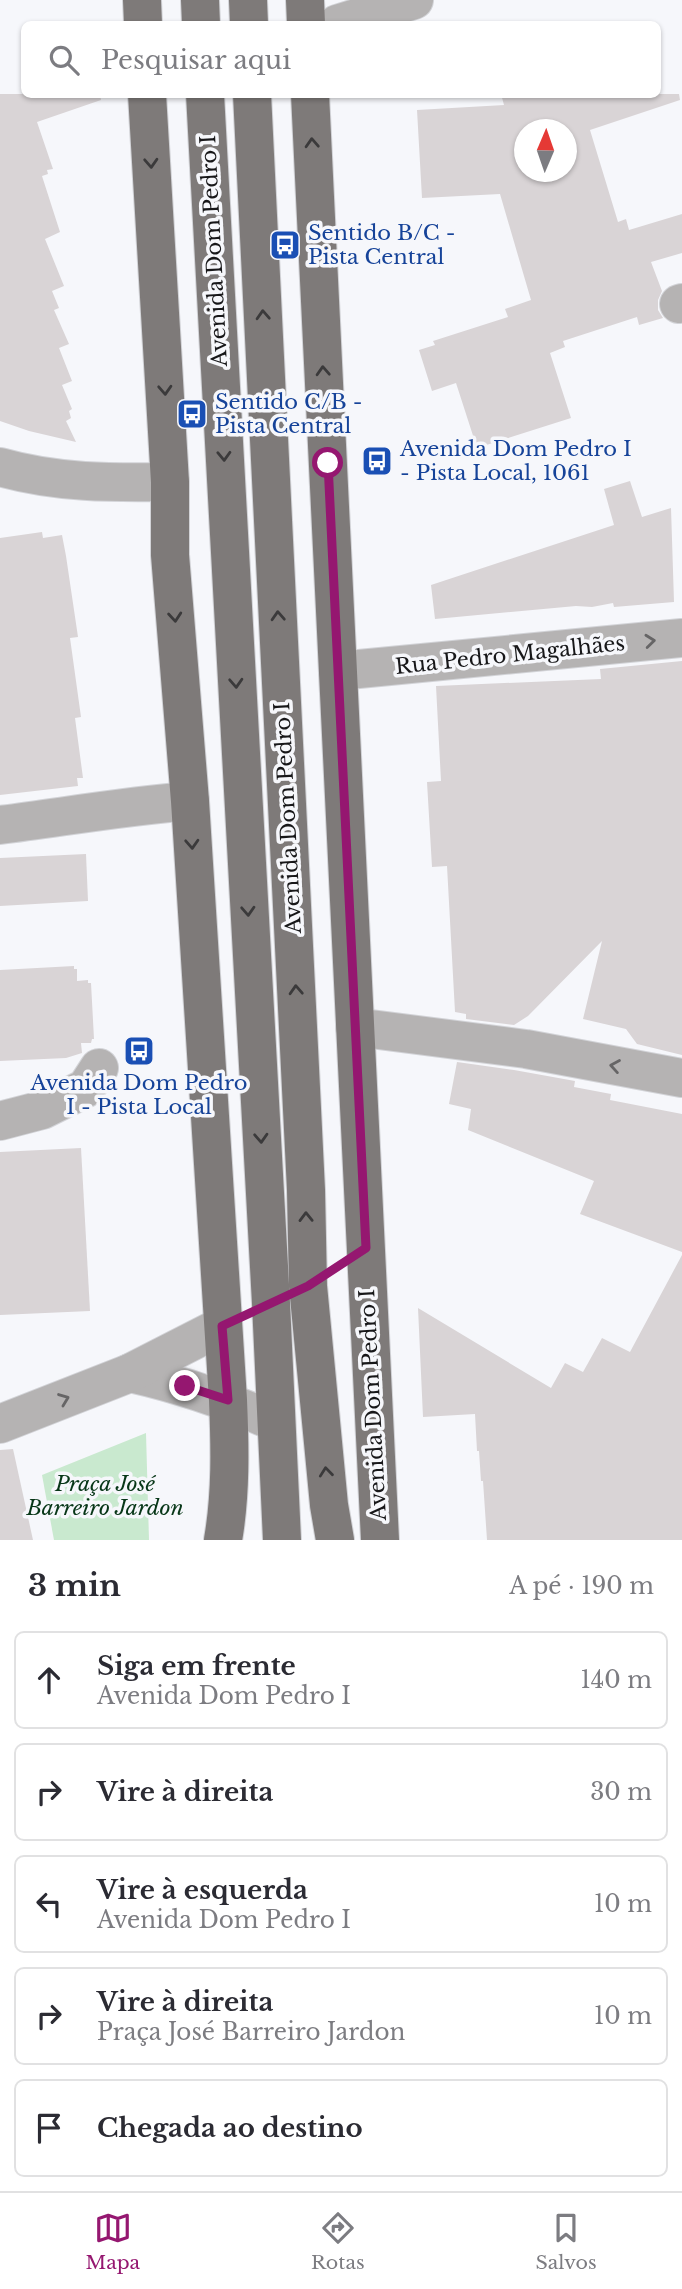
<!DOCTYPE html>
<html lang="pt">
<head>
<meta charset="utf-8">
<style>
	body { margin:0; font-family:"Libre Baskerville",serif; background:#f2f2f3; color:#2b2b33 }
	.compass { position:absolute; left:514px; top:119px; width:63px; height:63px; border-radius:50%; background:#fff; box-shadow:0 2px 5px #0004; rotate:2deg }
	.stop { position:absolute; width:21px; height:21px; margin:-16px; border:5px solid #951770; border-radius:50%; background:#fff }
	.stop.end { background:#951770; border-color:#fff; box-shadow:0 2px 7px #0008 }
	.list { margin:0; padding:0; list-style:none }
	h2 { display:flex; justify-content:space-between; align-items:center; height:91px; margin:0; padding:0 28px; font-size:30px }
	h2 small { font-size:23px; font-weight:400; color:#7c7c81 }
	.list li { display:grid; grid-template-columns:46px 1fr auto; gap:21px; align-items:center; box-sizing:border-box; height:98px; margin:0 14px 14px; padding:0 14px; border:2px solid #e1e1e2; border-radius:10px }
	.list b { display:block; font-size:26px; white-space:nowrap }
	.list p { margin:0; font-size:23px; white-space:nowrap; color:#7c7c81 }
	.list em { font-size:23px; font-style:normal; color:#7c7c81 }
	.icon { flex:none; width:38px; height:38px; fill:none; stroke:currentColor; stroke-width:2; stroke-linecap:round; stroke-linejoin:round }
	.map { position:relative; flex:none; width:682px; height:1540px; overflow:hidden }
	.search { position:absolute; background:#fff; box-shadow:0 2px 5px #0004; left:21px; right:21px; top:21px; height:77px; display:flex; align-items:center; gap:18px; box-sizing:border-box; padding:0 24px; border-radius:10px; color:#7c7c81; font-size:26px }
	.sheet { height:651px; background:#fff }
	nav { display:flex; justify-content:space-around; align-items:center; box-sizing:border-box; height:98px; border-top:2px solid #e1e1e2; background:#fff; font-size:19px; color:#7c7c81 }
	nav a { display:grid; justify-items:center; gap:4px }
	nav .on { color:#951770 }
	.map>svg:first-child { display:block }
	.green { fill:#c9e9cf }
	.building { fill:#d9d4d6; fill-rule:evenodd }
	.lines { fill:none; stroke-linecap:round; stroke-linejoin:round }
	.minor-casing { stroke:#d2d3d7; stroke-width:40 }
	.major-casing { stroke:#d2d3d7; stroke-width:40 }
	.minor { stroke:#b5b3b3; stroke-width:38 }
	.major { stroke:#7e7a79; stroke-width:38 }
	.oneway { stroke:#3b3a3b }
	.oneway2 { stroke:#666566 }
	.route { stroke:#951770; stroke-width:9 }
	.labels { text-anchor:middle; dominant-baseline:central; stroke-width:7; stroke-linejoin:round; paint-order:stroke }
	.transit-label { font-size:21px; fill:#164399; stroke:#f6f7fb; text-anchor:start }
	.street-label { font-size:21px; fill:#171719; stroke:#f6f7fb }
	.park-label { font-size:21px; font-style:italic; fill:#073617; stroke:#f6f7fb }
</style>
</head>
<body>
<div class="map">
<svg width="682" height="1540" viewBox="0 0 682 1540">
	<rect width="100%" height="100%" fill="#f6f7fb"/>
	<!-- green -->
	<polygon class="green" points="146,1433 149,1540 54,1540 42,1475"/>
	<!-- building -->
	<g class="building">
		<polygon points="0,94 100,94 101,100 37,122 53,169 47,170 48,174 42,176 60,232 45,239 64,286 52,291 59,308 54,310 69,344 59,348 72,381 62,385 72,409 69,411 71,418 66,421 76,442 29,431 0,421"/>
		<path d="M501,94H679L680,100L590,130L618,222L626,219L629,230L682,214V253L651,262L662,291L658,300V310L663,318L639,325L637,317L563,341L565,347L550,353L571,418L477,448L456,383L432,391L419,350L435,345L433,341L508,317L505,309L531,300L500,194L422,198L417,110L504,105ZM524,130H566V172H524Z"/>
		<polygon points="630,481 642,517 671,508 674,602 614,607 613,603 592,607 576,606 435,619 431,585 614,525 604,489"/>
		<polygon points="42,532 43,538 62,535 66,556 78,637 70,638 81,717 75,718 83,778 77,778 78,786 0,795 0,538"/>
		<polygon points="682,661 682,1055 637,1044 626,1029 583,1019 602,941 528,1016 514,1025 466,1019 466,1014 455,1012 447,866 432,867 427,782 441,781 436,686 601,679 600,669"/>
		<polygon points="86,854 88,901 0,906 0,858"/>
		<polygon points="74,966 74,969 77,969 77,981 88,980 88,983 91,983 94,1039 92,1039 91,1043 81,1043 82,1053 66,1058 0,1061 0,970"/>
		<polygon points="457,1062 514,1070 575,1081 574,1087 611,1094 610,1100 682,1114 682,1252 580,1214 594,1181 468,1130 471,1109 449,1104"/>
		<polygon points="81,1148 90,1311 0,1315 0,1152"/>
		<polygon points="682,1255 682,1540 487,1540 483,1481 481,1481 479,1451 477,1451 475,1414 423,1417 418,1308 551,1388 565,1363 583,1372 602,1338 630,1352"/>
		<polygon points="13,1449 33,1540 0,1540 0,1450"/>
	</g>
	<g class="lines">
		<!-- minor casing -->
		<g class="minor-casing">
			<g id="minor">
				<polyline points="337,24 414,0"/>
				<polyline points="679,304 682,303"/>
				<path d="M0,467C56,483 112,483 170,482"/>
				<polyline points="338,671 682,638"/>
				<path d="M0,825C63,817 126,806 190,801"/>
				<polyline points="355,1027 526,1049 682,1078"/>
				<polyline points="0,1121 42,1110 86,1088 99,1068"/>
				<path d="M130,1373C183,1385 228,1400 276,1423"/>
				<polyline points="0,1424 130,1373 222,1326"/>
			</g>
		</g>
		<!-- major casing -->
		<g class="major-casing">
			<g id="major">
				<polyline points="142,0 143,24"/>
				<polyline points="200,0 201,24"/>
				<polyline points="248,0 249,24"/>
				<polyline points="305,0 306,24"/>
				<path d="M147,94L170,482V555L190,801L228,1400C230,1447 231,1494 223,1540"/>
				<polyline points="205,94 271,1303 282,1540"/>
				<polyline points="252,94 306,1190 308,1286 329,1505 335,1540"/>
				<polyline points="310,94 380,1540"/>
			</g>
		</g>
		<!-- minor -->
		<use href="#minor" class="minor"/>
		<!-- major -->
		<use href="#major" class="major"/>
	</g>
	<!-- one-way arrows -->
	<defs><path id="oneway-chevron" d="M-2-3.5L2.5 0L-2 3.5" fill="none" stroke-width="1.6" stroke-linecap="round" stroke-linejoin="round" transform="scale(1.75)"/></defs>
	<g class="oneway">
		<use href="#oneway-chevron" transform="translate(312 143) rotate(-93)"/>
		<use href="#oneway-chevron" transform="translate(151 163) rotate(87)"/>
		<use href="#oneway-chevron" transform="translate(263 315) rotate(-93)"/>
		<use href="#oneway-chevron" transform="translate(323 371) rotate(-93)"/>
		<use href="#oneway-chevron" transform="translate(165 390) rotate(87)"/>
		<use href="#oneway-chevron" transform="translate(224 456) rotate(88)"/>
		<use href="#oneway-chevron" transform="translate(278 616) rotate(-93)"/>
		<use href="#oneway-chevron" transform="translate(175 617) rotate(85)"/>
		<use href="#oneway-chevron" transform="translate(236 683) rotate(87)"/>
		<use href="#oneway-chevron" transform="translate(192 844) rotate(87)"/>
		<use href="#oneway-chevron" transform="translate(248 911) rotate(87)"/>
		<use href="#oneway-chevron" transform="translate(296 990) rotate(-93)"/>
		<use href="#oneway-chevron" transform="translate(261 1138) rotate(87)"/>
		<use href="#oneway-chevron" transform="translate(306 1217) rotate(-91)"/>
		<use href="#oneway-chevron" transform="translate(326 1472) rotate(-96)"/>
	</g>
	<g class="oneway2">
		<use href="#oneway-chevron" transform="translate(650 641) rotate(-6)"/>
		<use href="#oneway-chevron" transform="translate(615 1066) rotate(-170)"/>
		<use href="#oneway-chevron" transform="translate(64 1399) rotate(-21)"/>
	</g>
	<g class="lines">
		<!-- route -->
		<polyline class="route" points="185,1386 228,1400 222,1326 308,1286 366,1248 328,463"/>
	</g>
	<!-- icons -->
	<defs>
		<g id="bus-square" transform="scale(1.575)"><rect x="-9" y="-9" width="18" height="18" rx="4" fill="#1a4fb4" stroke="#f6f7fb"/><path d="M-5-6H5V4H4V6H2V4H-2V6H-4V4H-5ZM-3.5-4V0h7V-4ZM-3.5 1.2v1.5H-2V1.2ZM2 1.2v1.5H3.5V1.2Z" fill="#fff"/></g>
	</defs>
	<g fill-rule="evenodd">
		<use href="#bus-square" x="285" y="245"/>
		<use href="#bus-square" x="192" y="414"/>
		<use href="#bus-square" x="377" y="461"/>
		<use href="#bus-square" x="139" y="1051"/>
	</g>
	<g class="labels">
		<!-- transit labels -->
		<g class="transit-label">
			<text x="308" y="233">Sentido B/C -<tspan x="308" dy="24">Pista Central</tspan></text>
			<text x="215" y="402">Sentido C/B -<tspan x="215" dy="24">Pista Central</tspan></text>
			<text x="400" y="449">Avenida Dom Pedro I<tspan x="400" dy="24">- Pista Local, 1061</tspan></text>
			<text x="139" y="1083" text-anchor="middle">Avenida Dom Pedro<tspan x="139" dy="24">I - Pista Local</tspan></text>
		</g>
		<!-- street labels -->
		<g class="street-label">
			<text transform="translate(214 251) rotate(-93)">Avenida Dom Pedro I</text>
			<text transform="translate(510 655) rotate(-6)">Rua Pedro Magalhães</text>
			<text transform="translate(288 818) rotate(-93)">Avenida Dom Pedro I</text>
			<text transform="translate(373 1405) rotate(-93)">Avenida Dom Pedro I</text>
		</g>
		<!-- park labels -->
		<g class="park-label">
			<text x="105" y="1484">Praça José<tspan x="105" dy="24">Barreiro Jardon</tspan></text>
		</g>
	</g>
</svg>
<svg class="compass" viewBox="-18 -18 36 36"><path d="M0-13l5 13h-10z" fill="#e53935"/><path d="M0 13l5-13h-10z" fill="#7c7c81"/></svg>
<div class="stop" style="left:328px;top:463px"></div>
<div class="stop end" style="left:185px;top:1386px"></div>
<div class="search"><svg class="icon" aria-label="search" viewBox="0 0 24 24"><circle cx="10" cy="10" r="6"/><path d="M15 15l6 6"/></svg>Pesquisar aqui</div>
</div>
<section class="sheet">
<h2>3 min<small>A pé · 190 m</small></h2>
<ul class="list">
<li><svg class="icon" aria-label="ahead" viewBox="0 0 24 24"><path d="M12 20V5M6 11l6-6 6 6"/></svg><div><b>Siga em frente</b><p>Avenida Dom Pedro I</p></div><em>140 m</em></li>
<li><svg class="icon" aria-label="right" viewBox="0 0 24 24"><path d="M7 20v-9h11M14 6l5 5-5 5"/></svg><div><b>Vire à direita</b></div><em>30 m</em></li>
<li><svg class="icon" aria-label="left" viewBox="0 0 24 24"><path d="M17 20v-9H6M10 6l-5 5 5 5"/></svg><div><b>Vire à esquerda</b><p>Avenida Dom Pedro I</p></div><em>10 m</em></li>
<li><svg class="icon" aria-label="right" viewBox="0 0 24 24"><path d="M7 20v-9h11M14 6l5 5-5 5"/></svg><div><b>Vire à direita</b><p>Praça José Barreiro Jardon</p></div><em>10 m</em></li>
<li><svg class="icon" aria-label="arrive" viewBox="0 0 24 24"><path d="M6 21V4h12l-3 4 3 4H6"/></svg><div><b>Chegada ao destino</b></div></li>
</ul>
</section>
<nav>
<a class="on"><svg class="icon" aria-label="map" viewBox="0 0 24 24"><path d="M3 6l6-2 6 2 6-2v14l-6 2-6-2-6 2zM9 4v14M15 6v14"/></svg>Mapa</a>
<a><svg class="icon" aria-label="directions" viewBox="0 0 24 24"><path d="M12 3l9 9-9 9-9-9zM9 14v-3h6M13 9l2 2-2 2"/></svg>Rotas</a>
<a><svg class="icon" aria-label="saved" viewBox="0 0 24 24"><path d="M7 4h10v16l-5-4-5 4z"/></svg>Salvos</a>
</nav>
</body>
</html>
